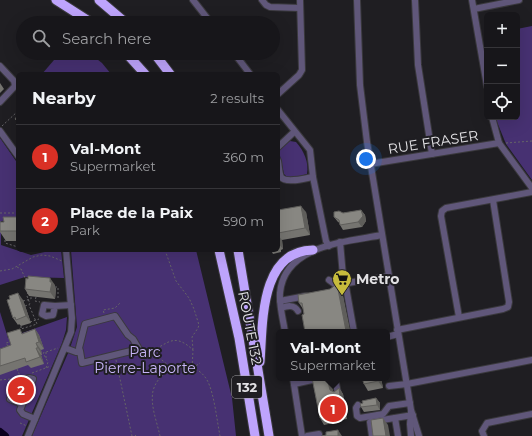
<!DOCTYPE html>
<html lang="en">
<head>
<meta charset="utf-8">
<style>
	body { margin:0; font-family:Montserrat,sans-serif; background:#201f23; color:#f1f3f6 }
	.controls { position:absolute; right:12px; top:12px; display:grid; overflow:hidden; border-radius:6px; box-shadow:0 4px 16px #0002 }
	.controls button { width:36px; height:36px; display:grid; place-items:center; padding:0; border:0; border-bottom:1px solid #363539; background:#17161a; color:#f1f3f6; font:20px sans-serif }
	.you { position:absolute; left:366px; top:159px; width:14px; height:14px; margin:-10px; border:3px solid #fff; border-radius:50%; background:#1a73e8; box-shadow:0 0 0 6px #1a73e833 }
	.badge { display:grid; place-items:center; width:26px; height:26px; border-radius:50%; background:#d93025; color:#fff; font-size:13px; font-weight:700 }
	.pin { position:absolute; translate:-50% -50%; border:2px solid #fff; box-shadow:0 1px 4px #0006 }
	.popup { position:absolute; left:276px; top:329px; width:114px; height:52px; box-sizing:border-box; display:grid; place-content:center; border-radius:6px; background:#17161a; filter:drop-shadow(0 1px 3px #0005); font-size:13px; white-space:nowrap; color:#9e9fa2 }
	.popup b { font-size:15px; color:#f1f3f6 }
	.popup::after { content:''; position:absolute; left:50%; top:100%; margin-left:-8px; border:8px solid transparent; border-top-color:#17161a }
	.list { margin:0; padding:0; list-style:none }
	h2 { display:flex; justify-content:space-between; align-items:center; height:52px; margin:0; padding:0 16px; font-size:17px }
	h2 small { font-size:13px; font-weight:400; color:#9e9fa2 }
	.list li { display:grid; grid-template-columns:26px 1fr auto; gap:12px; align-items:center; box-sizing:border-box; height:64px; padding:0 16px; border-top:1px solid #363539 }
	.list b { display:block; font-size:15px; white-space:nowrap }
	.list p { margin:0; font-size:13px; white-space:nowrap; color:#9e9fa2 }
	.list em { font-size:13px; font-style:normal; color:#9e9fa2 }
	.icon { flex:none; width:22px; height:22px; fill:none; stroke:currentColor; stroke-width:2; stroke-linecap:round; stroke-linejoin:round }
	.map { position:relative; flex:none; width:532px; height:436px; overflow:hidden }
	.search { position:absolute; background:#17161a; box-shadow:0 4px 16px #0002; left:16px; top:16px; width:264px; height:44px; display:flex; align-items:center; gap:10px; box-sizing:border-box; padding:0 14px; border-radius:22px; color:#9e9fa2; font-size:15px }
	.panel { position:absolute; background:#17161a; box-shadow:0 4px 16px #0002; left:16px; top:72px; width:264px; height:180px; border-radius:6px }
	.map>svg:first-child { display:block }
	.green { fill:#473172 }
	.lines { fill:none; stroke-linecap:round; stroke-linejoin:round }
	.river { stroke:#0a001e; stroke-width:8 }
	.minor-casing { stroke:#3a393d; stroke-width:8 }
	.highway-casing { stroke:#3a393d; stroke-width:11 }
	.path { stroke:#656467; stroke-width:1; stroke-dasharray:2 2; stroke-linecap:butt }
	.minor { stroke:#60577a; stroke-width:6 }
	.highway { stroke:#bea4fc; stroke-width:9 }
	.wall { fill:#757470 }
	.shaded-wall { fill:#5f5e5b }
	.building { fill:#888782; stroke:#5f5e5b }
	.labels { text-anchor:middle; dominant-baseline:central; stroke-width:4; stroke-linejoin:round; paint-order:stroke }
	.shield { fill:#1f1e22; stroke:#a8a6aa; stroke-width:1 }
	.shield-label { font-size:13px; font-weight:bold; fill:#e2e1e4 }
	.street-label { font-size:14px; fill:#e2e1e4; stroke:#1f1e22 }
	.poi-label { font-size:14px; font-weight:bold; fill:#e2e1e4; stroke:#1f1e22; text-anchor:start }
	.park-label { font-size:14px; fill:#c7b5f7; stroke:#1f1e22 }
</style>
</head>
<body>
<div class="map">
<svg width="532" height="436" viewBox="0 0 532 436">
	<rect width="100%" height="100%" fill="#1f1e22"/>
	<!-- green -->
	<g class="green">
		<polygon points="532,26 532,180 506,144 495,117 517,117 517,29"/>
		<polygon points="60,53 89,53 102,63 111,74 42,74"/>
		<polygon points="0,138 18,164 18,220 1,221 1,245 31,255 54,250 61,250 64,278 25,277 0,285"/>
		<path d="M290,141L296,142C304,151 309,162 307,174L289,179L284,174L279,151L282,146Z"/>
		<polygon points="71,250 196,250 232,398 236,436 32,436 69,351 77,327"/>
		<polygon points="0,312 8,338 67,317 66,330 62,343 22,436 0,436"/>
	</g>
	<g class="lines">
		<!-- river -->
		<polyline class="river" points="0,432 5,436"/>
		<!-- minor casing -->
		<g class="minor-casing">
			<g id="minor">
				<polyline points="193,0 211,23"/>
				<polyline points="262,0 266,5 270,7 300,8"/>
				<polyline points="357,0 360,85 367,142 411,410 419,436"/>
				<polyline points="415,0 418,65 432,154"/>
				<polyline points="472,0 487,86"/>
				<polyline points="474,9 519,0"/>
				<polyline points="234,53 250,74"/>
				<polyline points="0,66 14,81 15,86 0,102"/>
				<polyline points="278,94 299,75 302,70 300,0"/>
				<polyline points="278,110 310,150 313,177 326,241 329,246"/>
				<polyline points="492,117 499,143 532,188"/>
				<polyline points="0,131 18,156"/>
				<polyline points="278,147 294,132"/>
				<path d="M278,161C279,166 279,173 281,177C286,184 306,178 313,177"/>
				<polyline points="370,164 499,143"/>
				<polyline points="340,242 343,276 346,287 354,332"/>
				<polyline points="329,280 336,285 389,276"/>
				<polyline points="280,301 306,296"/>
				<polyline points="55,306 53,315 46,316 42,314 44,305 55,306 71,305"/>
				<path d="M281,308C287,306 294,304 298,311"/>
				<polyline points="459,317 441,216 442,211 446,208 532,192"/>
				<polyline points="397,330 503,309 508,307 509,302 493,200"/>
				<path d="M285,332C283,319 279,305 280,293C284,245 346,242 382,235"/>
				<polyline points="387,337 398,334"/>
				<polyline points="65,348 76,352 80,351 82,363 139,349 133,339 128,335 115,316 85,324 79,348 80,351"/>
				<polyline points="293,378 302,436"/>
				<polyline points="335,378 338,394"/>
				<polyline points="294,384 321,378"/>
				<polyline points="389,386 407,384 532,360"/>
				<polyline points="22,404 10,399 17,382 29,378 33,379 20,410 23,414 35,419"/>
				<polyline points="358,405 356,408 357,416 360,418 383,414 389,406 410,403"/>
				<polyline points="411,412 410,424 411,436"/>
				<polyline points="395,418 398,436"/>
				<polyline points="28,436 71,332 72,318 66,250"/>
				<polyline points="307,436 319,434"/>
				<polyline points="372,436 370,422 413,415"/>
				<polyline points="484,436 482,431 487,423 532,414"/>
			</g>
		</g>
		<!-- highway casing -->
		<g class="highway-casing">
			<g id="highway">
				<polyline points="56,0 92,23"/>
				<polyline points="99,0 126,23"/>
				<polyline points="126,53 145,74"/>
				<polyline points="154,53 170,74"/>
				<polyline points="219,250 239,338 255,436"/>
				<polyline points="238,250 269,436"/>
				<path d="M260,362C263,325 259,251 313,250"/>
			</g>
		</g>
		<!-- path -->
		<g class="path">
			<polyline points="65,74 66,72"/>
			<polyline points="2,126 18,111"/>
			<polyline points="506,143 532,141"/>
			<polyline points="0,213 18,213"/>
			<polyline points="5,240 5,243 18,247"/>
			<polyline points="27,250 30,251 32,250"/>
			<polyline points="165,250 176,281 189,298 194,309 199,325 198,328 192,337 193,350"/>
			<polyline points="17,267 21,269 26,280"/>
			<polyline points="0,271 12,269 33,257 42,255 50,256 62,261"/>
			<polyline points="55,287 58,287 58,300"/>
			<polyline points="36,297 35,301 40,302"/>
			<polyline points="23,301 31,299 31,296"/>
			<polyline points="25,306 30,304 27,296 28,292"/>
			<polyline points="104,313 103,310 115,308 120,303"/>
			<polyline points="30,322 39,319"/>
			<polyline points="21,326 21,329 37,324 29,305"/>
			<polyline points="8,346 6,343 10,342"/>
			<path d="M145,351C165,351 170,328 193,350L192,369"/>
			<path d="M152,353C159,357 165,363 172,368"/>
			<polyline points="151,356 152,351"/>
			<polyline points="46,358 46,352"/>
			<polyline points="116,360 132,436"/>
			<polyline points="46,368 48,362 43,353 58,348"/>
			<polyline points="193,368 200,363"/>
			<polyline points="17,369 20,376"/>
			<polyline points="32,373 51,366"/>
			<polyline points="0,380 11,379"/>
			<polyline points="20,423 27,426"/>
			<polyline points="135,436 136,435"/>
			<path d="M160,436C157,422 150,405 153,391C159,367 193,356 207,380C214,392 217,421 220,436"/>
		</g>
		<!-- minor -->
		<use href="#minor" class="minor"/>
		<!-- highway -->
		<use href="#highway" class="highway"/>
	</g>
	<!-- wall -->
	<g class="wall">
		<polygon points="0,83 4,89 0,93"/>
		<polygon points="278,210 306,212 310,235 282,240 283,249 281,250 281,252 273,254 272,252 269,252 268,250 278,250"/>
		<polygon points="361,210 365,215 366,221 362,227 343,230 340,225 340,223 338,222 334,217 343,213"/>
		<polygon points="18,217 18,241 6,241 0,232 0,222 4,222"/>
		<polygon points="55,285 55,287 56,289 55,299 29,296 25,289"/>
		<polygon points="342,291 350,331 304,314 303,309 299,303"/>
		<polygon points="23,300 31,323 21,326 19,324 18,325 13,318"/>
		<polygon points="35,329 39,335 44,349 41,350 42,355 41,355 44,364 31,368 28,365 0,375 0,351 11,345 23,333"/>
		<polygon points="312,378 330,378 333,391 334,392 339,388 343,394 347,419 341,420 342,421 324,425 320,418"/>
		<polygon points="362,378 381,378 383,388 368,391 364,384"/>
		<polygon points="376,398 380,403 380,410 364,412 361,407 363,403"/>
	</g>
	<!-- shaded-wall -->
	<g class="shaded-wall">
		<polygon points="301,206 306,212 310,235 305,228"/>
		<polygon points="361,210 365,215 366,221 362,227 358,222"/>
		<polygon points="278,235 282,240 283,249 278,243"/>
		<polygon points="50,278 55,285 55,287 56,289 55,299 50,292"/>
		<polygon points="337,284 342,291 350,332 346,331"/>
		<polygon points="18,293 23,300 31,323 26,316"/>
		<polygon points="35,329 39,335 44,349 39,342"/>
		<polygon points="36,343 41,350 42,355 38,348"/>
		<polygon points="36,348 41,355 44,364 40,357"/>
		<polygon points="327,378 330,378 331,379 334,397 330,390"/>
		<polygon points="378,378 381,378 383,388 378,381"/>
		<polygon points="339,388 343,394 347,419 342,412"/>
		<polygon points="376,398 380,403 380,410 377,405"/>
		<polygon points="337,413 341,420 342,421 337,415"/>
		<polygon points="383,418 388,425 390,436 386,436"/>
		<polygon points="338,430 342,436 338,436"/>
	</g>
	<!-- building -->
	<g class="building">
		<polygon points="18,115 18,122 15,119"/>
		<polygon points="301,206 305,228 278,233 278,210"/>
		<polygon points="361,210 363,216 358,222 340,225 339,220 334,217 334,212 339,211 343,213"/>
		<polygon points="3,217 18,217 18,231 0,231 0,222 4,222"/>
		<polygon points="28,276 50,278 50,282 52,282 50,292 25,289 26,278 28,279"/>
		<polygon points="337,284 346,331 349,330 351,332 305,332 302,315 304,314 302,303 299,303 298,295 330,289"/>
		<polygon points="18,293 26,316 16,320 15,317 13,318 7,300 10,299 9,296"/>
		<polygon points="20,329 22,334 35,329 39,342 36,343 38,348 36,348 40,357 26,362 25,358 0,366 0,349 11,345 7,333"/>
		<polygon points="312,378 327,378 330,390 334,392 339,388 342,412 337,413 337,415 320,418"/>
		<polygon points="362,378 378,378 378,381 364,384"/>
		<polygon points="376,398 377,405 361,407 360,404 363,403 362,401"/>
		<polygon points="383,418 386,436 373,436 371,420"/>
		<polygon points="338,430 338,436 322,436 326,435 326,432"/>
	</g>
	<!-- icons -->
	<defs>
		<g id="supermarket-pin" transform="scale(1)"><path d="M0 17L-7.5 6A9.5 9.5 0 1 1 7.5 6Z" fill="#c6bb3c" stroke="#1f1e22"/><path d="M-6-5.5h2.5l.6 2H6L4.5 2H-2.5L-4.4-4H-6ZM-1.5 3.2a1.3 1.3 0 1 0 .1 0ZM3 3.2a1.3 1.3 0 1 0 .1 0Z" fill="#111"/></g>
	</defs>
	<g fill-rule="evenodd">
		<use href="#supermarket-pin" x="342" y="279"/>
	</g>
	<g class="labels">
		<!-- shield labels -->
		<rect class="shield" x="232" y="376" width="30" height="22" rx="3"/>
		<g class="shield-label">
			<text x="247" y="387">132</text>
		</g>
		<!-- street labels -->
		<g class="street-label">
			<text transform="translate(433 142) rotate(-9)">RUE FRASER</text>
			<text transform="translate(250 328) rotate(79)">ROUTE 132</text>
		</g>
		<!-- poi labels -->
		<g class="poi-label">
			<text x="356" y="279">Metro</text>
		</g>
		<!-- park labels -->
		<g class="park-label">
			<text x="145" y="352">Parc<tspan x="145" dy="16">Pierre-Laporte</tspan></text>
		</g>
	</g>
</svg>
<div class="controls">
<button>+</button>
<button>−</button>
<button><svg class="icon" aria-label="locate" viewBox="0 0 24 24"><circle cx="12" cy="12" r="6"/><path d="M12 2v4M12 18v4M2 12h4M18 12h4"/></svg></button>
</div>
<div class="you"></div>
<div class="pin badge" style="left:333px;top:409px">1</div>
<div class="popup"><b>Val-Mont</b>Supermarket</div>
<div class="pin badge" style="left:21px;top:390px">2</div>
<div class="search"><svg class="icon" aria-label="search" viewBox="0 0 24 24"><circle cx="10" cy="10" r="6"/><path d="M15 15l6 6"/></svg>Search here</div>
<section class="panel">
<h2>Nearby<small>2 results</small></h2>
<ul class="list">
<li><span class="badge">1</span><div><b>Val-Mont</b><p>Supermarket</p></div><em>360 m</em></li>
<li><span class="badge">2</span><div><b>Place de la Paix</b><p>Park</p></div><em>590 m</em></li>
</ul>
</section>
</div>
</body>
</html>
